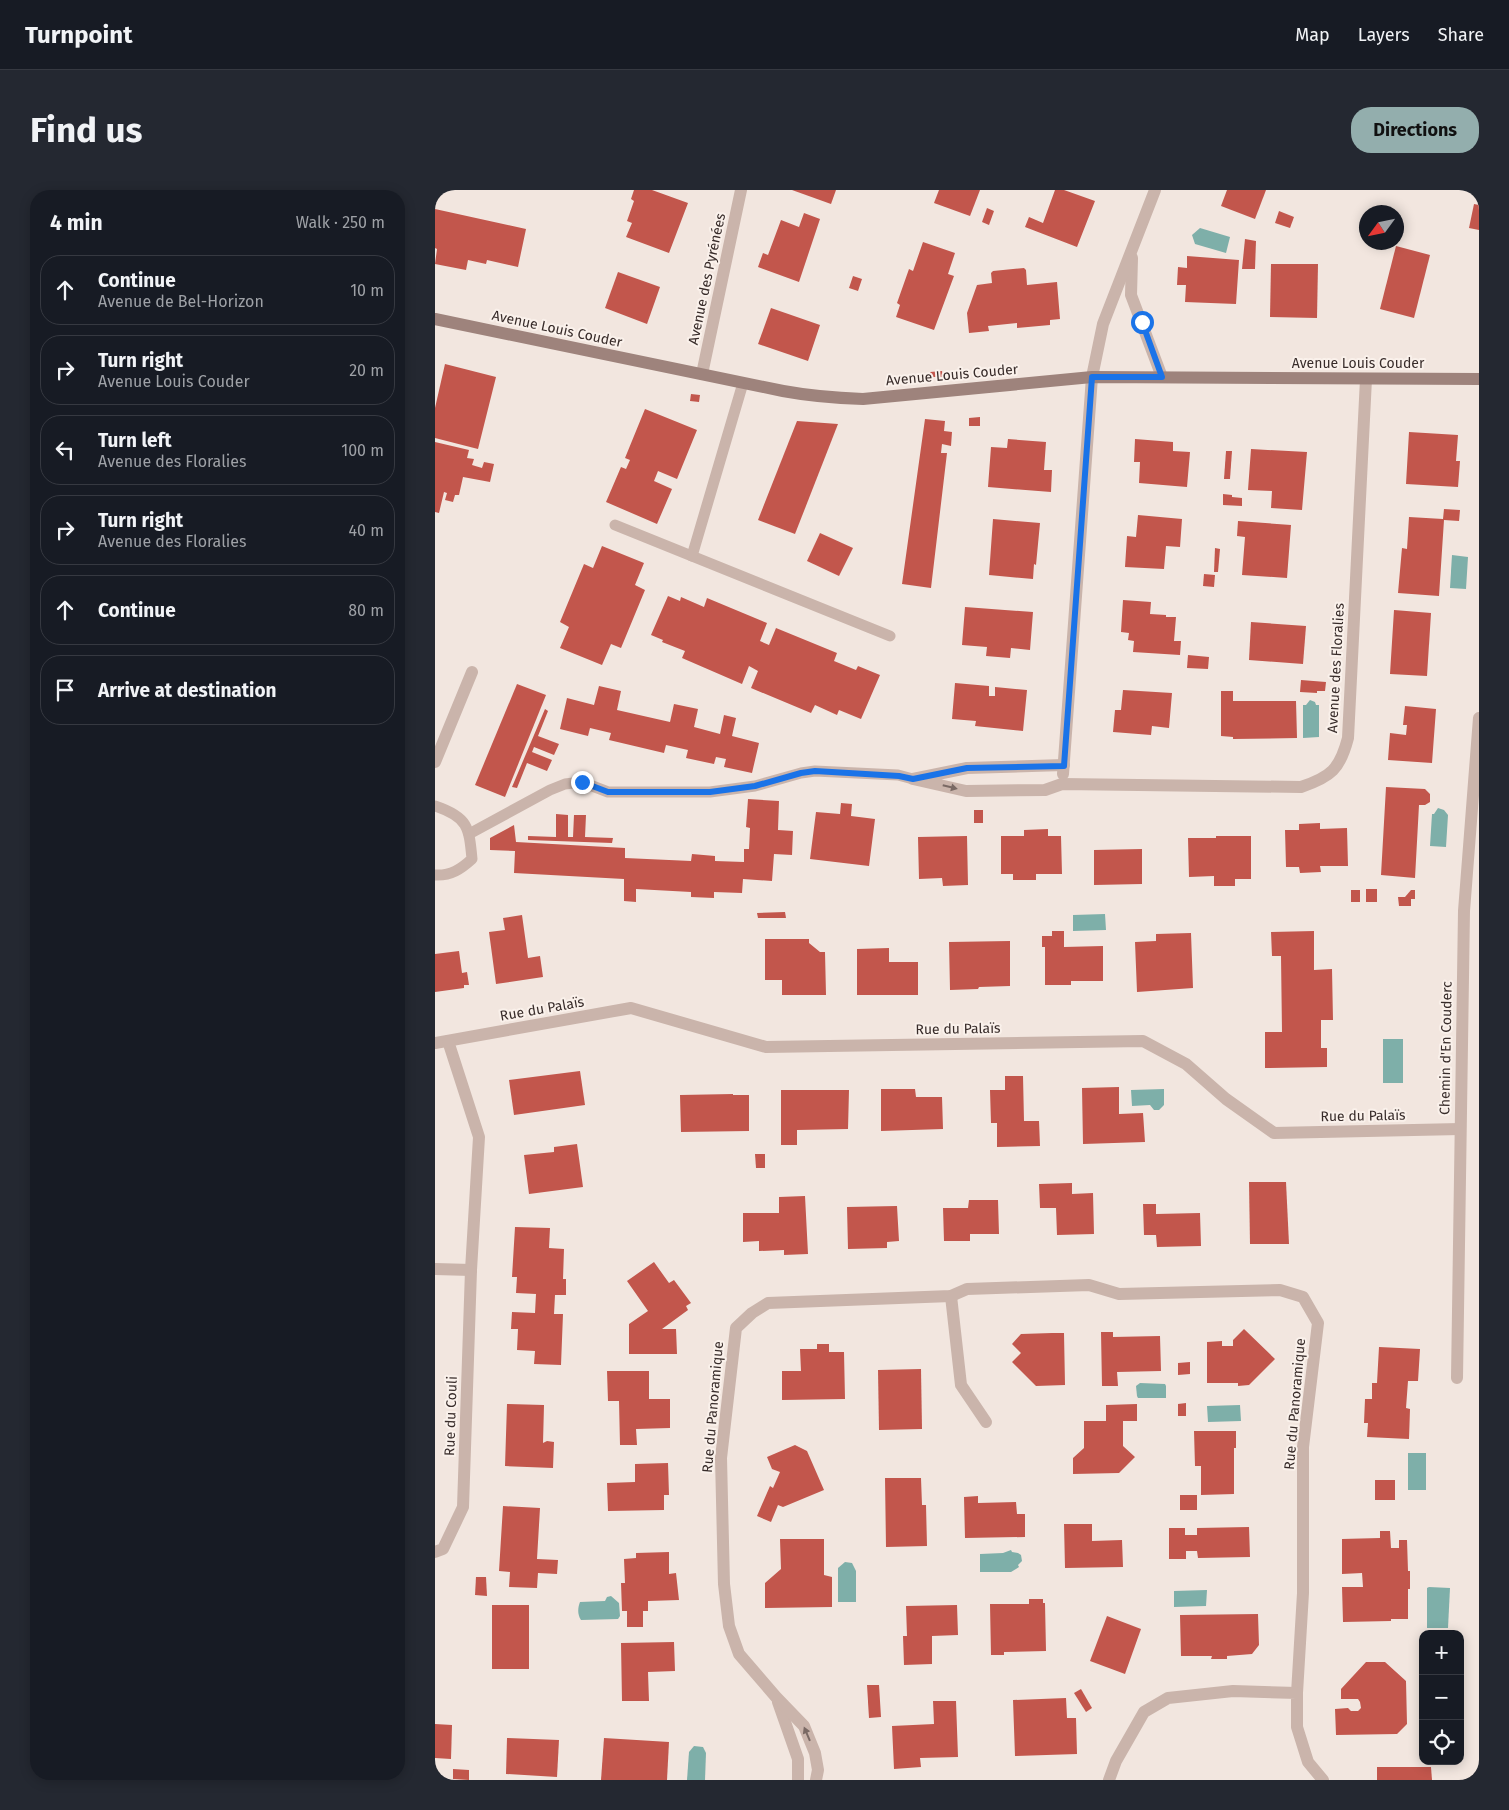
<!DOCTYPE html>
<html lang="en">
<head>
<meta charset="utf-8">
<style>
	body { margin:0; font-family:"Fira Sans",sans-serif; background:#242831; color:#f1f3f6 }
	.controls { position:absolute; right:15px; bottom:15px; display:grid; overflow:hidden; border-radius:10px; box-shadow:0 2px 12px #0003 }
	.controls button { width:45px; height:45px; display:grid; place-items:center; padding:0; border:0; border-bottom:1px solid #363941; background:#171b24; color:#f1f3f6; font:25px sans-serif }
	.compass { position:absolute; left:924px; top:15px; width:45px; height:45px; border-radius:50%; background:#171b24; box-shadow:0 2px 12px #0003; rotate:237deg }
	.stop { position:absolute; width:15px; height:15px; margin:-11px; border:4px solid #1a73e8; border-radius:50%; background:#fff }
	.stop.end { background:#1a73e8; border-color:#fff; box-shadow:0 1px 5px #0008 }
	.list { margin:0; padding:0; list-style:none }
	h2 { display:flex; justify-content:space-between; align-items:center; height:65px; margin:0; padding:0 20px; font-size:21px }
	h2 small { font-size:16px; font-weight:400; color:#9ea1a6 }
	.list li { display:grid; grid-template-columns:32px 1fr auto; gap:15px; align-items:center; box-sizing:border-box; height:70px; margin:0 10px 10px; padding:0 10px; border:1px solid #363941; border-radius:20px }
	.list b { display:block; font-size:19px; white-space:nowrap }
	.list p { margin:0; font-size:16px; white-space:nowrap; color:#9ea1a6 }
	.list em { font-size:16px; font-style:normal; color:#9ea1a6 }
	.icon { flex:none; width:28px; height:28px; fill:none; stroke:currentColor; stroke-width:2; stroke-linecap:round; stroke-linejoin:round }
	.map { position:relative; flex:none; width:1044px; height:1590px; overflow:hidden; border-radius:20px }
	header { display:flex; align-items:center; gap:30px; box-sizing:border-box; height:70px; padding:0 25px; background:#171b24; border-bottom:1px solid #363941 }
	header strong { font-size:24px }
	nav { display:flex; gap:28px; margin-inline-start:auto; font-size:18px }
	.intro { display:flex; align-items:center; justify-content:space-between; box-sizing:border-box; height:120px; padding:0 30px }
	h1 { margin:0; font-size:35px }
	.button { padding:12px 22px; border-radius:20px; background:#93aead; color:#111; font-size:18px; font-weight:700 }
	main { display:flex; gap:30px; padding:0 30px }
	aside { flex:1; background:#171b24; border-radius:20px; box-shadow:0 2px 12px #0003 }
	.map>svg:first-child { display:block }
	.water { fill:#7eafa9 }
	.building { fill:#c2564c }
	.lines { fill:none; stroke-linecap:round; stroke-linejoin:round }
	.lane { stroke:#cab4ab; stroke-width:11 }
	.street { stroke:#cab4ab; stroke-width:12 }
	.secondary { stroke:#9e837c; stroke-width:12 }
	.oneway { fill:#7a6964 }
	.route { stroke:#1a73e8; stroke-width:6 }
	.labels { text-anchor:middle; dominant-baseline:central; stroke-width:4; stroke-linejoin:round; paint-order:stroke }
	.street-label { font-size:14px; fill:#382c2a; stroke:#faf1eb }
</style>
</head>
<body>
<header>
<strong>Turnpoint</strong>
<nav><a>Map</a><a>Layers</a><a>Share</a></nav>
</header>
<div class="intro"><h1>Find us</h1><a class="button">Directions</a></div>
<main>
<aside>
<h2>4 min<small>Walk · 250 m</small></h2>
<ul class="list">
<li><svg class="icon" aria-label="ahead" viewBox="0 0 24 24"><path d="M12 20V5M6 11l6-6 6 6"/></svg><div><b>Continue</b><p>Avenue de Bel-Horizon</p></div><em>10 m</em></li>
<li><svg class="icon" aria-label="right" viewBox="0 0 24 24"><path d="M7 20v-9h11M14 6l5 5-5 5"/></svg><div><b>Turn right</b><p>Avenue Louis Couder</p></div><em>20 m</em></li>
<li><svg class="icon" aria-label="left" viewBox="0 0 24 24"><path d="M17 20v-9H6M10 6l-5 5 5 5"/></svg><div><b>Turn left</b><p>Avenue des Floralies</p></div><em>100 m</em></li>
<li><svg class="icon" aria-label="right" viewBox="0 0 24 24"><path d="M7 20v-9h11M14 6l5 5-5 5"/></svg><div><b>Turn right</b><p>Avenue des Floralies</p></div><em>40 m</em></li>
<li><svg class="icon" aria-label="ahead" viewBox="0 0 24 24"><path d="M12 20V5M6 11l6-6 6 6"/></svg><div><b>Continue</b></div><em>80 m</em></li>
<li><svg class="icon" aria-label="arrive" viewBox="0 0 24 24"><path d="M6 21V4h12l-3 4 3 4H6"/></svg><div><b>Arrive at destination</b></div></li>
</ul>
</aside>
<div class="map">
<svg width="1044" height="1590" viewBox="0 0 1044 1590">
	<rect width="100%" height="100%" fill="#f2e6df"/>
	<!-- water -->
	<g class="water">
		<polygon points="765,38 795,47 791,63 760,54 757,45"/>
		<polygon points="1017,365 1033,367 1031,399 1015,398"/>
		<polygon points="875,510 880,512 881,515 884,515 884,547 868,548 868,515 871,515"/>
		<polygon points="1003,618 1009,620 1013,625 1011,657 995,656 997,624 999,624"/>
		<polygon points="670,724 671,740 638,741 638,725"/>
		<rect x="948" y="849" width="20" height="44"/>
		<polygon points="729,899 729,915 724,920 719,920 715,915 697,916 696,900"/>
		<polygon points="705,1193 730,1194 731,1196 731,1208 703,1208 702,1206 701,1196"/>
		<polygon points="805,1215 806,1231 773,1232 772,1216"/>
		<rect x="973" y="1263" width="18" height="37"/>
		<polygon points="576,1360 577,1362 583,1363 586,1365 587,1371 583,1375 584,1377 576,1382 545,1382 545,1364 568,1363"/>
		<polygon points="410,1372 417,1373 421,1381 421,1412 403,1412 403,1378"/>
		<polygon points="994,1397 1015,1398 1013,1438 992,1438 992,1398"/>
		<polygon points="772,1400 771,1416 739,1417 739,1401"/>
		<path d="M176,1406L184,1413L185,1426L183,1429L146,1430C142,1424 143,1417 145,1412L170,1411L172,1407Z"/>
		<polygon points="259,1556 268,1557 271,1563 270,1590 252,1590 254,1562"/>
	</g>
	<!-- building -->
	<g class="building">
		<polygon points="199,0 217,0 253,13 234,63 191,47 197,33 192,31 199,11 196,9"/>
		<polygon points="357,0 401,0 396,14"/>
		<polygon points="504,0 545,0 535,26 499,13"/>
		<polygon points="620,0 629,0 660,11 642,57 590,37 594,27 608,33"/>
		<polygon points="792,0 831,0 820,29 786,16"/>
		<polygon points="1039,14 1044,15 1044,40 1034,38"/>
		<polygon points="552,18 559,21 554,35 547,32"/>
		<polygon points="0,19 91,39 83,77 52,70 51,74 33,70 31,80 0,74 2,59 0,58"/>
		<polygon points="844,21 859,27 855,38 840,33"/>
		<polygon points="369,23 385,29 364,92 323,77 328,63 333,65 346,30 364,37"/>
		<polygon points="810,49 821,51 820,79 807,79"/>
		<polygon points="488,52 520,63 513,84 519,86 499,140 461,127 465,115 462,113 474,79 478,81"/>
		<polygon points="961,56 995,65 979,128 945,119"/>
		<polygon points="752,66 804,70 801,114 750,112 751,95 742,95 743,77 752,78"/>
		<polygon points="836,74 883,74 882,128 835,127"/>
		<polygon points="589,78 591,80 592,95 622,92 625,129 615,130 615,135 582,138 582,133 553,136 554,141 534,143 532,123 542,95 557,93 556,83 558,81"/>
		<polygon points="183,82 225,97 212,134 170,118"/>
		<polygon points="418,86 427,89 423,101 414,98"/>
		<polygon points="336,118 385,135 373,171 323,154"/>
		<polygon points="10,174 61,187 43,259 0,248 0,218"/>
		<polygon points="507,181 508,187 495,187 495,182"/>
		<polygon points="256,204 265,205 264,212 255,211"/>
		<polygon points="210,219 262,240 242,289 223,281 219,291 237,299 222,334 171,312 186,277 191,279 195,270 190,268"/>
		<polygon points="545,227 545,236 534,236 534,228"/>
		<polygon points="490,229 510,231 509,241 517,242 516,256 507,254 506,263 512,263 496,398 467,394"/>
		<polygon points="362,231 403,234 360,344 323,330"/>
		<polygon points="974,242 1023,245 1021,271 1025,271 1023,297 971,294"/>
		<polygon points="573,249 611,252 609,280 617,280 616,302 553,297 556,257 572,258"/>
		<polygon points="700,249 738,252 738,261 755,262 752,297 704,293 705,272 699,272"/>
		<polygon points="0,252 34,260 32,268 39,269 37,275 47,278 49,272 59,274 55,292 28,287 24,305 20,305 18,312 10,310 12,303 9,302 4,323 0,322"/>
		<polygon points="816,259 872,262 867,320 836,318 837,301 813,300"/>
		<polygon points="791,261 797,261 795,289 789,289"/>
		<polygon points="788,304 797,305 797,307 807,308 807,316 788,315"/>
		<polygon points="1009,319 1025,320 1024,331 1009,330 1004,406 963,403 967,358 972,359 974,327 1008,329"/>
		<polygon points="703,325 747,329 745,357 731,356 729,379 690,377 692,346 701,347"/>
		<polygon points="558,329 605,333 601,375 599,374 598,389 554,385"/>
		<polygon points="803,331 856,335 852,388 807,385 810,347 802,346"/>
		<polygon points="385,343 418,358 404,386 372,371"/>
		<polygon points="167,356 209,373 200,395 210,400 186,458 176,454 167,475 125,458 134,437 125,432 149,374 158,378"/>
		<polygon points="780,358 785,359 783,382 779,382"/>
		<polygon points="769,384 780,385 779,397 768,396"/>
		<polygon points="233,406 245,411 246,407 269,417 272,408 332,433 325,451 334,455 341,438 402,463 399,471 421,480 423,476 445,485 426,529 404,520 402,525 380,515 376,523 316,498 323,481 314,476 307,494 247,468 250,461 227,452 228,450 216,445"/>
		<polygon points="688,410 716,412 715,424 731,425 731,427 741,427 739,451 746,451 745,465 698,462 699,451 693,450 694,443 686,442"/>
		<polygon points="530,417 598,422 595,460 576,458 575,468 551,466 552,457 527,455"/>
		<polygon points="959,420 996,423 992,486 955,484"/>
		<polygon points="816,432 871,436 868,474 814,470"/>
		<polygon points="753,465 774,467 773,479 752,478"/>
		<polygon points="866,490 891,492 890,501 882,501 882,503 865,502"/>
		<polygon points="520,493 554,496 554,506 560,506 560,497 592,500 588,541 540,536 541,531 517,529"/>
		<polygon points="82,494 111,505 70,607 40,595"/>
		<polygon points="164,496 186,501 182,520 235,532 239,514 263,519 259,537 285,544 289,525 301,528 297,546 324,553 317,583 289,577 291,569 281,567 279,574 251,568 253,560 231,555 229,563 174,550 176,543 155,538 153,546 125,539 132,508 159,515"/>
		<polygon points="688,500 737,503 734,538 717,536 716,545 678,542 680,520 686,520"/>
		<polygon points="786,501 798,501 798,511 861,511 862,548 798,549 798,547 786,546"/>
		<polygon points="970,516 1001,519 997,573 953,570 955,543 971,545 972,535 968,535"/>
		<polygon points="110,519 113,521 103,546 124,554 119,565 99,557 97,562 117,570 112,581 92,573 82,598 77,597"/>
		<polygon points="951,597 990,599 995,604 995,612 990,615 984,615 980,688 946,685"/>
		<polygon points="313,609 344,611 343,640 358,641 357,665 339,664 337,691 308,689 307,703 279,702 279,708 256,707 256,702 201,699 201,712 189,711 189,689 79,683 80,661 55,660 55,648 79,635 81,652 190,658 190,668 256,671 257,664 280,666 280,671 309,672 309,659 314,659 315,638 311,637"/>
		<polygon points="406,613 417,614 416,626 440,629 434,676 375,669 381,622 405,624"/>
		<rect x="539" y="620" width="9" height="13"/>
		<polygon points="121,624 133,625 133,647 138,647 139,625 151,625 150,647 178,648 177,653 93,650 93,646 121,647"/>
		<polygon points="885,633 885,639 912,638 913,676 885,676 886,682 865,683 864,677 851,677 850,640 864,640 864,634"/>
		<polygon points="613,639 613,646 626,646 627,684 601,684 601,690 578,690 578,684 566,684 566,646 589,646 589,640"/>
		<polygon points="532,646 533,695 508,696 507,688 484,689 483,647"/>
		<polygon points="781,646 816,646 816,689 800,689 800,696 779,696 779,686 754,687 753,648 781,648"/>
		<polygon points="707,659 707,694 659,695 659,660"/>
		<rect x="931" y="699" width="11" height="13"/>
		<rect x="916" y="700" width="9" height="12"/>
		<polygon points="976,700 980,700 980,709 976,709 976,716 964,716 963,707 970,707"/>
		<polygon points="350,722 351,728 323,728 322,723"/>
		<polygon points="87,725 93,768 105,766 108,787 61,794 54,742 70,740 68,728"/>
		<polygon points="617,741 629,741 629,757 668,756 668,791 636,791 636,795 610,795 610,757 607,757 607,746 617,746"/>
		<polygon points="879,741 879,780 897,779 898,830 886,830 886,858 892,858 892,877 830,878 830,842 847,842 846,766 837,766 836,742"/>
		<polygon points="756,743 758,798 702,802 700,752 721,751 721,744"/>
		<polygon points="330,749 374,749 374,753 385,762 390,762 391,805 347,805 347,790 330,790"/>
		<polygon points="575,751 575,796 544,797 543,799 515,800 514,752"/>
		<polygon points="454,758 454,772 483,772 483,805 422,805 422,759"/>
		<polygon points="24,761 27,783 32,782 34,795 29,795 29,798 0,802 0,764"/>
		<polygon points="145,881 150,915 79,925 74,890"/>
		<polygon points="570,886 588,886 589,931 604,931 605,956 562,957 562,933 556,933 555,900 570,900"/>
		<polygon points="684,897 684,924 708,923 710,952 648,954 647,898"/>
		<polygon points="446,899 480,899 481,907 507,907 508,939 446,941"/>
		<polygon points="346,900 414,900 413,939 362,940 362,955 346,955"/>
		<polygon points="298,904 298,905 314,905 314,941 246,942 245,905"/>
		<polygon points="142,954 148,997 94,1004 89,965 119,962 119,957"/>
		<polygon points="320,964 330,964 330,978 321,978"/>
		<polygon points="814,992 851,992 854,1054 815,1054"/>
		<polygon points="637,993 637,1004 658,1003 659,1044 622,1045 621,1018 605,1018 604,994"/>
		<polygon points="370,1006 373,1064 349,1065 349,1060 324,1061 324,1051 308,1052 308,1023 344,1023 344,1007"/>
		<polygon points="534,1010 563,1010 564,1044 535,1044 535,1051 509,1051 508,1018 533,1018"/>
		<polygon points="708,1014 721,1014 721,1024 765,1023 766,1056 722,1057 721,1045 709,1045"/>
		<polygon points="462,1016 464,1051 452,1052 452,1058 413,1059 412,1017"/>
		<polygon points="80,1037 115,1038 114,1058 129,1059 128,1089 131,1089 131,1105 120,1105 119,1124 128,1124 126,1175 99,1174 100,1161 82,1160 83,1139 76,1139 77,1122 100,1123 101,1104 81,1103 82,1087 77,1087"/>
		<polygon points="219,1072 234,1093 239,1090 256,1113 251,1116 253,1120 227,1139 241,1139 242,1164 194,1164 194,1134 213,1121 192,1091"/>
		<polygon points="809,1139 840,1169 814,1195 803,1196 803,1193 772,1193 772,1152 787,1151 787,1156 798,1156 798,1150"/>
		<polygon points="666,1142 678,1142 678,1147 725,1146 726,1181 682,1182 683,1196 667,1196"/>
		<polygon points="617,1143 629,1143 630,1195 601,1196 577,1172 586,1163 577,1154 586,1144"/>
		<polygon points="382,1154 394,1154 394,1162 409,1162 410,1209 347,1210 347,1181 366,1181 365,1159 382,1159"/>
		<polygon points="944,1157 985,1159 983,1191 973,1191 971,1218 975,1219 974,1249 932,1247 933,1233 929,1233 930,1209 937,1209 937,1193 942,1193"/>
		<polygon points="755,1172 755,1184 743,1185 743,1173"/>
		<polygon points="486,1179 487,1239 444,1240 443,1180"/>
		<polygon points="172,1181 214,1181 214,1209 235,1209 235,1238 201,1239 202,1255 185,1255 184,1211 173,1211"/>
		<polygon points="751,1213 751,1226 743,1226 743,1214"/>
		<polygon points="72,1214 109,1215 108,1253 112,1251 119,1252 118,1278 70,1276"/>
		<polygon points="702,1214 702,1231 688,1231 688,1256 700,1267 684,1283 638,1284 638,1268 649,1258 649,1231 671,1231 671,1215"/>
		<polygon points="759,1241 801,1241 801,1258 799,1258 799,1304 766,1305 766,1276 760,1276"/>
		<polygon points="360,1255 372,1261 389,1300 348,1317 343,1315 336,1332 322,1326 335,1296 338,1298 345,1282 337,1279 332,1267"/>
		<polygon points="233,1273 234,1305 229,1305 229,1320 173,1321 172,1293 200,1292 200,1274"/>
		<polygon points="450,1288 486,1288 487,1315 491,1315 492,1356 451,1357"/>
		<rect x="940" y="1290" width="20" height="20"/>
		<rect x="745" y="1305" width="17" height="15"/>
		<polygon points="543,1306 543,1313 581,1312 582,1324 590,1324 590,1347 530,1348 529,1307"/>
		<polygon points="68,1316 105,1318 102,1369 123,1370 122,1384 103,1383 102,1398 74,1397 75,1382 64,1381"/>
		<polygon points="629,1334 657,1334 657,1351 687,1350 688,1377 630,1378"/>
		<polygon points="814,1337 815,1367 763,1368 762,1361 751,1361 751,1369 734,1369 734,1338 750,1338 750,1345 762,1345 762,1338"/>
		<polygon points="945,1341 955,1341 956,1358 964,1358 964,1350 972,1350 973,1381 975,1381 975,1399 973,1399 973,1429 956,1429 956,1431 908,1432 907,1397 928,1397 927,1383 907,1384 907,1349 945,1348"/>
		<polygon points="345,1349 389,1349 389,1385 397,1387 397,1417 330,1418 330,1393 346,1379"/>
		<polygon points="234,1362 234,1384 241,1383 244,1410 213,1411 213,1421 208,1421 208,1437 192,1437 192,1421 187,1421 186,1393 190,1393 189,1369 201,1368 201,1363"/>
		<polygon points="41,1387 51,1387 52,1406 40,1405"/>
		<polygon points="594,1409 608,1409 608,1413 610,1413 611,1461 569,1462 569,1465 556,1465 555,1414 594,1414"/>
		<rect x="57" y="1415" width="37" height="64"/>
		<polygon points="522,1415 523,1445 497,1446 497,1474 469,1475 468,1446 472,1446 471,1416"/>
		<polygon points="823,1424 824,1455 817,1464 792,1466 792,1469 776,1469 777,1466 746,1466 745,1425"/>
		<polygon points="672,1426 706,1439 690,1484 655,1471"/>
		<polygon points="239,1452 240,1481 213,1482 214,1511 187,1511 186,1453"/>
		<polygon points="931,1472 950,1472 971,1491 972,1534 962,1544 901,1545 900,1519 913,1518 916,1521 923,1521 926,1518 925,1512 923,1509 906,1509 906,1499"/>
		<polygon points="432,1495 444,1495 446,1527 434,1528"/>
		<polygon points="646,1499 657,1518 651,1522 639,1503"/>
		<polygon points="631,1508 632,1528 641,1528 642,1564 580,1566 578,1510"/>
		<polygon points="498,1511 521,1511 523,1567 485,1568 486,1577 459,1579 457,1536 499,1534"/>
		<polygon points="0,1534 17,1535 16,1569 0,1568"/>
		<polygon points="72,1548 124,1550 122,1587 71,1584"/>
		<polygon points="169,1548 234,1552 232,1590 166,1590"/>
		<polygon points="942,1577 996,1577 997,1590 942,1590"/>
		<polygon points="18,1579 34,1580 34,1590 18,1589"/>
	</g>
	<g class="lines">
		<!-- lane -->
		<g class="lane">
			<polyline points="180,335 455,446"/>
			<polyline points="257,366 308,193"/>
			<path d="M0,616C33,627 34,637 37,669C26,679 16,686 0,685"/>
			<polyline points="34,644 115,600 130,594 147,592 173,602 275,602 320,596 366,583 380,581 463,585 478,589"/>
		</g>
		<!-- street -->
		<g class="street">
			<polyline points="697,68 696,105 727,187"/>
			<polyline points="267,184 306,0"/>
			<polyline points="0,572 37,482"/>
			<path d="M629,575L532,578L478,589L531,601L610,600L627,594L866,597C896,587 905,579 913,548L931,189"/>
			<polyline points="628,584 657,187 668,134 720,0"/>
			<polyline points="0,853 196,818 331,857 708,851 751,874 791,909 839,943 1025,939"/>
			<polyline points="0,1079 36,1080"/>
			<polyline points="516,1106 526,1195 551,1232"/>
			<polyline points="1022,1188 1029,721 1044,528"/>
			<polyline points="0,1362 8,1359 28,1317 36,1080 44,947 13,851"/>
			<polyline points="343,1512 363,1569 363,1590"/>
			<polyline points="381,1590 383,1580 380,1563 369,1536 341,1507 304,1464 294,1436 289,1394 286,1268 301,1138 317,1123 333,1113 516,1106 532,1099 654,1095 684,1104 845,1100 868,1107 883,1133 868,1257 868,1403 862,1503"/>
			<polyline points="674,1590 681,1571 709,1522 733,1508 798,1501 862,1503 862,1537 873,1572 888,1590"/>
		</g>
		<!-- secondary -->
		<path class="secondary" d="M0,129L348,201C375,206 400,208 428,209L657,187L1044,189"/>
	</g>
	<!-- one-way arrows -->
	<defs><path id="oneway-solid" d="M-6-.8H1V-3.2L6.5 0L1 3.2V.8H-6Z" transform="scale(1.25)"/></defs>
	<g class="oneway">
		<use href="#oneway-solid" transform="translate(515 597) rotate(14)"/>
		<use href="#oneway-solid" transform="translate(372 1544) rotate(-113)"/>
	</g>
	<g class="lines">
		<!-- route -->
		<polyline class="route" points="147,592 173,602 275,602 320,596 366,583 380,581 464,586 478,589 532,578 629,576 657,187 727,187 707,132"/>
	</g>
	<g class="labels">
		<!-- street labels -->
		<g class="street-label">
			<text transform="translate(272 89) rotate(-78)">Avenue des Pyrénées</text>
			<text transform="translate(122 139) rotate(12)">Avenue Louis Couder</text>
			<text x="923" y="173">Avenue Louis Couder</text>
			<text transform="translate(517 185) rotate(-5)">Avenue Louis Couder</text>
			<text transform="translate(901 478) rotate(-87)">Avenue des Floralies</text>
			<text transform="translate(107 819) rotate(-10)">Rue du Palaïs</text>
			<text transform="translate(523 839) rotate(-1)">Rue du Palaïs</text>
			<text transform="translate(1011 858) rotate(-89)">Chemin d'En Couderc</text>
			<text transform="translate(928 926) rotate(-1)">Rue du Palaïs</text>
			<text transform="translate(860 1214) rotate(-85)">Rue du Panoramique</text>
			<text transform="translate(278 1217) rotate(-85)">Rue du Panoramique</text>
			<text transform="translate(16 1226) rotate(-88)">Rue du Couli</text>
		</g>
	</g>
</svg>
<div class="controls">
<button>+</button>
<button>−</button>
<button><svg class="icon" aria-label="locate" viewBox="0 0 24 24"><circle cx="12" cy="12" r="6"/><path d="M12 2v4M12 18v4M2 12h4M18 12h4"/></svg></button>
</div>
<svg class="compass" viewBox="-18 -18 36 36"><path d="M0-13l5 13h-10z" fill="#e53935"/><path d="M0 13l5-13h-10z" fill="#9ea1a6"/></svg>
<div class="stop" style="left:707px;top:132px"></div>
<div class="stop end" style="left:147px;top:592px"></div>
</div>
</main>
</body>
</html>
